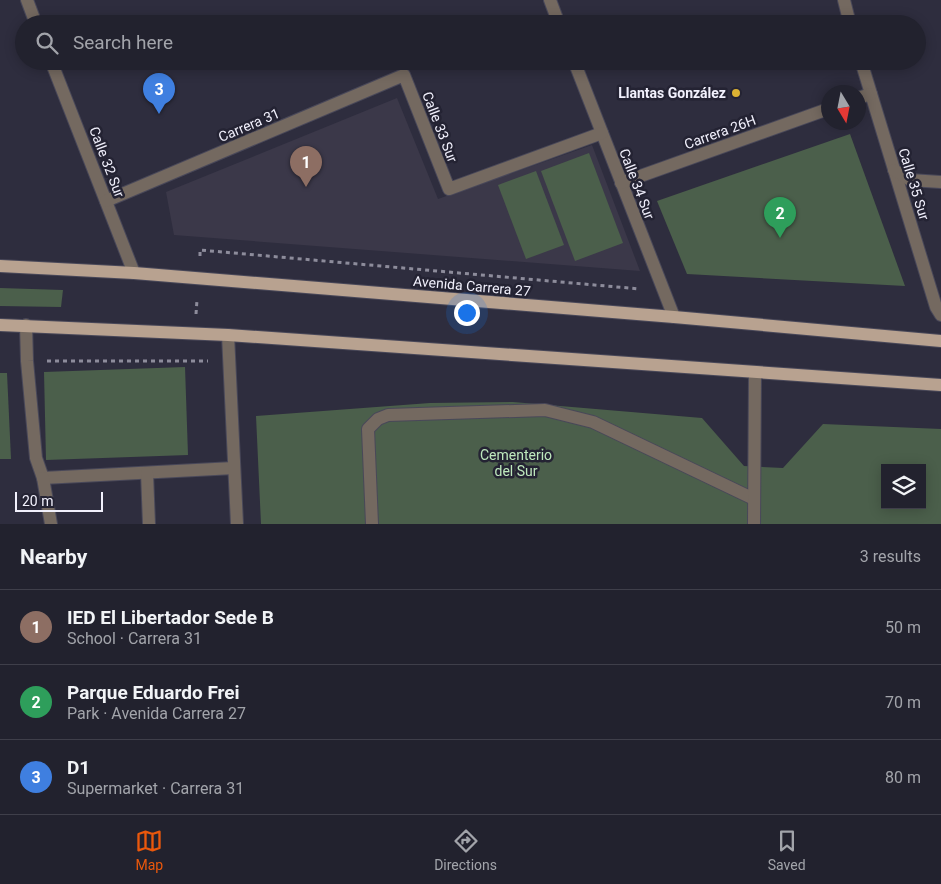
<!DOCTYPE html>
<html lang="en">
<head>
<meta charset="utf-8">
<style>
	body { margin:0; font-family:Roboto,sans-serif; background:#2e2f3a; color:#f1f3f6 }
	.controls { position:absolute; right:15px; bottom:15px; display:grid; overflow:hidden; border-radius:0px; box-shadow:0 2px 12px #0003 }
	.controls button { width:45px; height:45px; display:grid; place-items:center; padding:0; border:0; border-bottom:1px solid #3f3f4a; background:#22222e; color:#f1f3f6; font:25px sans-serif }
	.compass { position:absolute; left:821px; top:85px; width:45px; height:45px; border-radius:50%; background:#22222e; box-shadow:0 2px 12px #0003; rotate:170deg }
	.scale { position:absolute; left:15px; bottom:12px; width:88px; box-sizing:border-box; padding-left:5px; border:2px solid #f2f1fd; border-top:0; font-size:14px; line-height:18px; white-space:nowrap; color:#f2f1fd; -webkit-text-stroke:4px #242333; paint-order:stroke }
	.you { position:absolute; left:466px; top:312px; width:18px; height:18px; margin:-12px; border:4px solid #fff; border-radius:50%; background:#1a73e8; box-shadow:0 0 0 8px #1a73e833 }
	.badge { display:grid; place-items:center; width:32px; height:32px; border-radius:50%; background:#ea580c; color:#fff; font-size:16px; font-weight:700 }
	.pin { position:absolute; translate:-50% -41px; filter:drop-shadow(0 1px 2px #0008) }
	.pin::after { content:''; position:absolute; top:26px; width:18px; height:15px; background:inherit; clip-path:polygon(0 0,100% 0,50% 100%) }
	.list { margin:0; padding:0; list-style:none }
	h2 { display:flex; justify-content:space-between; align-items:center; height:65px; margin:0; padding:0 20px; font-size:21px }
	h2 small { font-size:16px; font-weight:400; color:#a2a4aa }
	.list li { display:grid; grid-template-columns:32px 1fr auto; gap:15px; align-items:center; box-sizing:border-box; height:75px; padding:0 20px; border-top:1px solid #3f3f4a }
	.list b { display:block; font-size:19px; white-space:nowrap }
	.list p { margin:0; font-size:16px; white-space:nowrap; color:#a2a4aa }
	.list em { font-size:16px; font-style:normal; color:#a2a4aa }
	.icon { flex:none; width:28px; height:28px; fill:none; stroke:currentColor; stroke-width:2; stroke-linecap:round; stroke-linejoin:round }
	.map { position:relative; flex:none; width:941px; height:524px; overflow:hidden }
	.search { position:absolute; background:#22222e; box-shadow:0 2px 12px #0003; left:15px; right:15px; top:15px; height:55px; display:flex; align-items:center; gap:12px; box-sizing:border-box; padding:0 18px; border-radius:28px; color:#a2a4aa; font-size:19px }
	.sheet { height:290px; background:#22222e }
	nav { display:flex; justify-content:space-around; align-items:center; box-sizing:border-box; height:70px; border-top:1px solid #3f3f4a; background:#22222e; font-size:14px; color:#a2a4aa }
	nav a { display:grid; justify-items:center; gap:2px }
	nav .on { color:#ea580c }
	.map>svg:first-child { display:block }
	.education { fill:#3b3849 }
	.green { fill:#4b5f4b; fill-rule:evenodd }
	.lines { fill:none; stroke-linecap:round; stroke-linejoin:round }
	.minor-casing { stroke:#494859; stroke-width:14 }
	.major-casing { stroke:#494859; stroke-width:14 }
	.path { stroke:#8d8c9b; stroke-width:3; stroke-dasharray:4 4; stroke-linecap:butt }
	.minor { stroke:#746960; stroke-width:12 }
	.major { stroke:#b8a290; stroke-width:12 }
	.poi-dot { fill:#dcb233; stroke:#242333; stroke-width:2 }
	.labels { text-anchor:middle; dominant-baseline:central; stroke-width:5; stroke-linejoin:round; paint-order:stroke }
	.poi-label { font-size:14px; font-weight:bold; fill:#f2f1fd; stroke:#242333; text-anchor:end }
	.street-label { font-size:14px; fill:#f2f1fd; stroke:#242333 }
	.park-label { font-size:14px; fill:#bee8bd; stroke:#242333 }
</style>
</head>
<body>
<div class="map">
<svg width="941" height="524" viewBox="0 0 941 524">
	<rect width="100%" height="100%" fill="#2e2d3e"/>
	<!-- education -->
	<polygon class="education" points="397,98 438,199 592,145 640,271 174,235 166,192"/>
	<!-- green -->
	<g class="green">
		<polygon points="850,134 905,286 687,274 657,201"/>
		<polygon points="589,153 623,243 575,261 541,171"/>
		<polygon points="536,171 564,245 526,259 498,185"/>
		<polygon points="0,288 63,290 61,307 0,306"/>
		<polygon points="185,367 188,455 46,460 44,372"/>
		<polygon points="0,373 7,373 11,459 0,459"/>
		<path d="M513,402L702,418L744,466L783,468L823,424L941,429V524H261L256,416L430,403ZM885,468H922V505H885Z"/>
	</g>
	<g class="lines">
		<!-- minor casing -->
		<g class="minor-casing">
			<g id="minor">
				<polyline points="27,0 36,24"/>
				<polyline points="550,0 559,24"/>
				<polyline points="844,0 850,24"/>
				<polyline points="51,61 134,273"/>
				<polyline points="574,61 674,317"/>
				<polyline points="861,61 936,307 941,315"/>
				<polyline points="858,98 871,94"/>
				<polyline points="894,170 910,180 941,182"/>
				<polyline points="621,183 828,109"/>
				<polyline points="106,201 404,75 449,189 602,133"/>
				<polyline points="26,325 27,361 36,458 43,478 234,468"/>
				<polyline points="228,335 237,524"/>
				<polyline points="147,473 149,524"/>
				<polyline points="43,478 51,524"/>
				<polyline points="372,524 368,429 378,419 388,415 545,410 593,422 754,499"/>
				<polyline points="754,524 755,372"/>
			</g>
		</g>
		<!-- major casing -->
		<g class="major-casing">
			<g id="major">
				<polyline points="0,266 134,273 674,317 941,341"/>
				<polyline points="0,325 228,335 941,385"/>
			</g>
		</g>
		<!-- path -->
		<g class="path">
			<polyline points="200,256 200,250 640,289"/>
			<polyline points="196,314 197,300"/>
			<polyline points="47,361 208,361"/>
		</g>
		<!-- minor -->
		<use href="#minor" class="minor"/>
		<!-- major -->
		<use href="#major" class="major"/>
	</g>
	<!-- markers -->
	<circle class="poi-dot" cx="736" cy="93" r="5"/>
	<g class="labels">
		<!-- poi labels -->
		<g class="poi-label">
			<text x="726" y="93">Llantas González</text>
		</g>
		<!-- street labels -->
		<g class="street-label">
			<text transform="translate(249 125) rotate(-23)">Carrera 31</text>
			<text transform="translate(440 127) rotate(69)">Calle 33 Sur</text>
			<text transform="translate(720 132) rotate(-20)">Carrera 26H</text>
			<text transform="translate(107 162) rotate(69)">Calle 32 Sur</text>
			<text transform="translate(637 184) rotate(69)">Calle 34 Sur</text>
			<text transform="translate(914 184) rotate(73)">Calle 35 Sur</text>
			<text transform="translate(472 286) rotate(5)">Avenida Carrera 27</text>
		</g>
		<!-- park labels -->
		<g class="park-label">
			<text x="516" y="455">Cementerio<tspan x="516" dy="16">del Sur</tspan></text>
		</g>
	</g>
</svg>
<div class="controls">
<button><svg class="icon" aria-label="layers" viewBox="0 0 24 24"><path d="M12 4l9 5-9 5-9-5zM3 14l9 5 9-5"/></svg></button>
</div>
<svg class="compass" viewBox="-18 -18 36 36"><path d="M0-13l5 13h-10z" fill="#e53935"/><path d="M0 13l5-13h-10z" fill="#a2a4aa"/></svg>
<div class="scale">20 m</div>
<div class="you"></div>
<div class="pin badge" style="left:306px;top:187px;background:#8d6e63">1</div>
<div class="pin badge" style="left:780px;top:238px;background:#2e9e5b">2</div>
<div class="pin badge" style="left:159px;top:114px;background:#3f7fe0">3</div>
<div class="search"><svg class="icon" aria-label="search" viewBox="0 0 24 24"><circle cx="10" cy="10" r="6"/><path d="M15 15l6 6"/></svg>Search here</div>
</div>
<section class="sheet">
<h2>Nearby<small>3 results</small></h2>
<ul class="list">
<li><span class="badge" style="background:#8d6e63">1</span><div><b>IED El Libertador Sede B</b><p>School · Carrera 31</p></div><em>50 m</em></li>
<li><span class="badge" style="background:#2e9e5b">2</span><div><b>Parque Eduardo Frei</b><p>Park · Avenida Carrera 27</p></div><em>70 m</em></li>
<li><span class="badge" style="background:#3f7fe0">3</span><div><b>D1</b><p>Supermarket · Carrera 31</p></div><em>80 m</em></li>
</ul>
</section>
<nav>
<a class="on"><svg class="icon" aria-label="map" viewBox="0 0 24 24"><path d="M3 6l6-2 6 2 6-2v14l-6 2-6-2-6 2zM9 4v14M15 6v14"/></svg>Map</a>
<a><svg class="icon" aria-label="directions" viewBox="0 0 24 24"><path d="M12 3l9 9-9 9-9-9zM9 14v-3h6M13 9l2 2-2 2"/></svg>Directions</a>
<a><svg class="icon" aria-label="saved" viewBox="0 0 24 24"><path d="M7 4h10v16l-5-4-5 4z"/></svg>Saved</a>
</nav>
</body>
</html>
